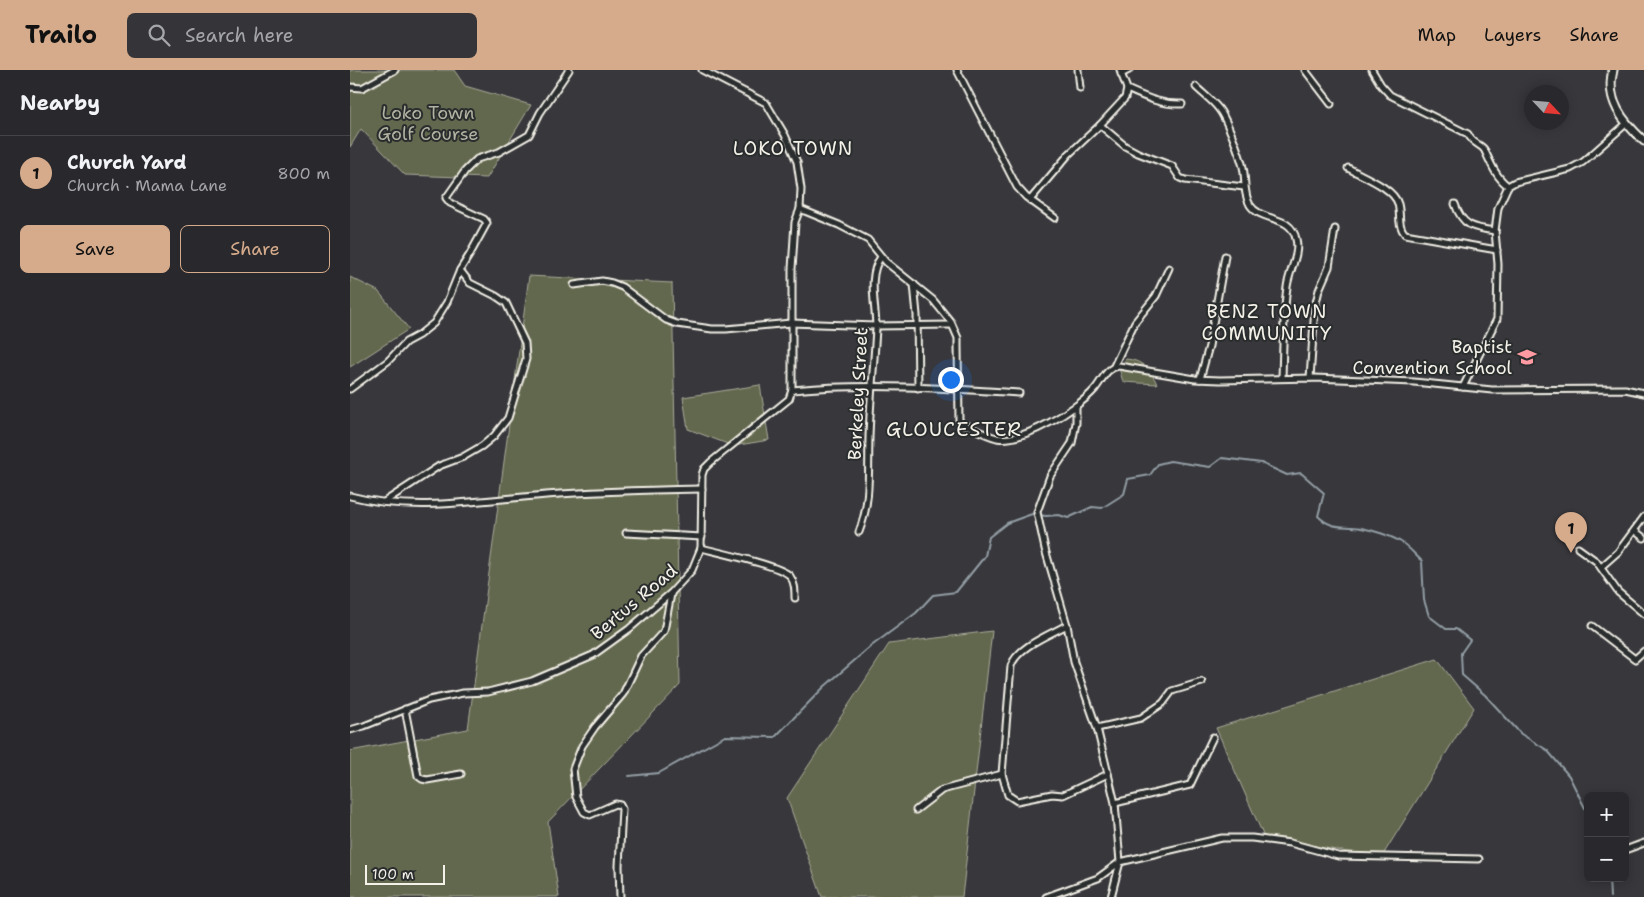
<!DOCTYPE html>
<html lang="en">
<head>
<meta charset="utf-8">
<style>
	body { margin:0; font-family:"Shantell Sans",sans-serif; background:#353539; color:#f1f3f6 }
	.controls { position:absolute; right:15px; bottom:15px; display:grid; overflow:hidden; border-radius:8px; box-shadow:0 2px 12px #0003 }
	.controls button { width:45px; height:45px; display:grid; place-items:center; padding:0; border:0; border-bottom:1px solid #454549; background:#29292d; color:#f1f3f6; font:25px sans-serif }
	.compass { position:absolute; left:1174px; top:15px; width:45px; height:45px; border-radius:50%; background:#29292d; box-shadow:0 2px 12px #0003; rotate:116deg }
	.scale { position:absolute; left:15px; bottom:12px; width:80px; box-sizing:border-box; padding-left:5px; border:2px solid #f4f1e8; border-top:0; font-size:14px; line-height:18px; white-space:nowrap; color:#f4f1e8; -webkit-text-stroke:4px #2a2d2e; paint-order:stroke }
	.you { position:absolute; left:600px; top:309px; width:18px; height:18px; margin:-12px; border:4px solid #fff; border-radius:50%; background:#1a73e8; box-shadow:0 0 0 8px #1a73e833 }
	.badge { display:grid; place-items:center; width:32px; height:32px; border-radius:50%; background:#d6ab8b; color:#111; font-size:16px; font-weight:700 }
	.pin { position:absolute; translate:-50% -41px; filter:drop-shadow(0 1px 2px #0008) }
	.pin::after { content:''; position:absolute; top:26px; width:18px; height:15px; background:inherit; clip-path:polygon(0 0,100% 0,50% 100%) }
	.list { margin:0; padding:0; list-style:none }
	h2 { display:flex; justify-content:space-between; align-items:center; height:65px; margin:0; padding:0 20px; font-size:21px }
	h2 small { font-size:16px; font-weight:400; color:#a5a6aa }
	.list li { display:grid; grid-template-columns:32px 1fr auto; gap:15px; align-items:center; box-sizing:border-box; height:75px; padding:0 20px; border-top:1px solid #454549 }
	.list b { display:block; font-size:19px; white-space:nowrap }
	.list p { margin:0; font-size:16px; white-space:nowrap; color:#a5a6aa }
	.list em { font-size:16px; font-style:normal; color:#a5a6aa }
	.actions { display:flex; gap:10px; padding:15px 20px }
	.actions a { flex:1; padding:11px 0; border:1px solid #d6ab8b; border-radius:8px; text-align:center; font-size:18px; color:#d6ab8b }
	.actions .main { background:#d6ab8b; color:#111 }
	.icon { flex:none; width:28px; height:28px; fill:none; stroke:currentColor; stroke-width:2; stroke-linecap:round; stroke-linejoin:round }
	.map { position:relative; flex:none; width:1294px; height:827px; overflow:hidden }
	header { display:flex; align-items:center; gap:30px; box-sizing:border-box; height:70px; padding:0 25px; background:#d6ab8b; color:#111 }
	header strong { font-size:24px }
	nav { display:flex; gap:28px; margin-inline-start:auto; font-size:18px }
	.search { width:350px; height:45px; background:#353539; display:flex; align-items:center; gap:12px; box-sizing:border-box; padding:0 18px; border-radius:8px; color:#a5a6aa; font-size:19px }
	main { display:flex }
	aside { flex:1; background:#29292d }
	.map>svg:first-child { display:block }
	.green { fill:#62684e; stroke:#abac9b }
	.lines { fill:none; stroke-linecap:round; stroke-linejoin:round }
	.stream { stroke:#939ea4; stroke-width:2 }
	.street-casing { stroke:#f4f1e8; stroke-width:9 }
	.secondary-casing { stroke:#f4f1e8; stroke-width:11 }
	.street { stroke:#2a2d2e; stroke-width:5 }
	.secondary { stroke:#2a2d2e; stroke-width:7 }
	.labels { text-anchor:middle; dominant-baseline:central; stroke-width:4; stroke-linejoin:round; paint-order:stroke }
	.park-label { font-size:18px; fill:#b2b3a3; stroke:#2a2d2e }
	.poi-label { font-size:18px; fill:#f4f1e8; stroke:#2a2d2e; text-anchor:end }
	.street-label { font-size:18px; fill:#f4f1e8; stroke:#2a2d2e }
	.neighbourhood-label { font-size:19px; letter-spacing:1px; fill:#f4f1e8; stroke:#2a2d2e }
	.quarter-label { font-size:20px; letter-spacing:1px; fill:#f4f1e8; stroke:#2a2d2e }
</style>
</head>
<body>
<header>
<strong>Trailo</strong>
<div class="search"><svg class="icon" aria-label="search" viewBox="0 0 24 24"><circle cx="10" cy="10" r="6"/><path d="M15 15l6 6"/></svg>Search here</div>
<nav><a>Map</a><a>Layers</a><a>Share</a></nav>
</header>
<main>
<aside>
<h2>Nearby<small></small></h2>
<ul class="list">
<li><span class="badge">1</span><div><b>Church Yard</b><p>Church · Mama Lane</p></div><em>800 m</em></li>
</ul>
<div class="actions"><a class="main">Save</a><a>Share</a></div>
</aside>
<div class="map">
<svg width="1294" height="827" viewBox="0 0 1294 827">
	<rect width="100%" height="100%" fill="#37373c"/>
	<filter id="ink" filterUnits="userSpaceOnUse"><feTurbulence type="fractalNoise" baseFrequency=".02" numOctaves="2"/><feDisplacementMap in="SourceGraphic" scale="10" xChannelSelector="R" yChannelSelector="G"/><feConvolveMatrix kernelMatrix="1 2 1 2 8 2 1 2 1" color-interpolation-filters="sRGB"/></filter>
	<g filter="url(#ink)">
		<!-- green -->
		<g class="green">
			<polygon points="0,0 104,0 115,16 181,35 137,108 55,105 11,59 0,77"/>
			<polygon points="179,206 322,213 330,615 198,752 209,827 0,827 0,681 118,659"/>
			<polygon points="0,207 28,221 59,259 0,297"/>
			<path d="M776,289C792,290 801,300 807,314L773,312L769,298Z"/>
			<polygon points="410,315 419,370 383,376 338,359 333,327"/>
			<polygon points="642,561 612,827 472,827 437,728 539,574"/>
			<polygon points="1087,589 1124,638 1031,788 914,767 866,658"/>
		</g>
		<g class="lines">
			<!-- stream -->
			<g class="stream">
				<path d="M279,706L309,703L375,666L425,667L474,617L520,577L566,543L583,525L606,522L635,486L639,467L657,453L682,444L696,446L709,445L718,448L742,437L752,438L774,424L778,409L800,405L808,394L820,391L860,397L872,388L911,393L937,405L951,403L974,423L968,446C982,460 993,455 1011,458C1023,460 1041,466 1051,472C1059,477 1065,485 1072,491L1074,530L1079,546L1096,559H1106L1120,570L1111,583L1112,605L1135,625L1171,664L1197,680L1219,706L1238,744"/>
				<polyline points="1259,808 1260,827"/>
			</g>
			<!-- street casing -->
			<g class="street-casing">
				<g id="street">
					<polyline points="607,0 667,117 676,127 705,148"/>
					<polyline points="728,0 730,18"/>
					<polyline points="955,0 981,34"/>
					<path d="M1022,0L1031,15L1040,25L1118,64C1123,75 1132,74 1135,81C1141,94 1146,107 1158,116"/>
					<polyline points="771,4 779,0"/>
					<polyline points="0,17 12,18 45,0"/>
					<path d="M846,17C853,24 862,30 868,38C876,47 890,85 893,97C896,110 893,123 900,135C912,153 941,144 946,169C950,184 939,201 937,217C933,247 933,278 932,308"/>
					<path d="M777,19C795,27 811,35 832,34"/>
					<polyline points="750,55 775,76 788,83 822,96 830,108 835,110 894,117"/>
					<path d="M998,98C1012,106 1044,118 1048,134C1051,144 1047,155 1055,164L1147,180"/>
					<polyline points="680,130 719,84 750,55 775,28 777,19 770,0"/>
					<path d="M1105,134C1112,156 1123,158 1145,161L1148,194L1147,249L1113,317"/>
					<path d="M450,139L489,155L518,170L536,192L583,230L601,252L608,268V276L609,350L611,353C623,358 635,365 647,368C673,373 729,338 745,319C752,311 756,297 769,296L845,309L870,310L964,308L1064,312L1142,320L1275,319L1294,323"/>
					<polyline points="1145,161 1148,138 1158,116 1165,112 1220,99 1233,92 1276,54"/>
					<polyline points="564,214 567,245 568,318"/>
					<polyline points="224,215 252,211 262,213 272,217 316,250 327,254 362,259 376,259 441,253 526,256 602,255"/>
					<polyline points="764,296 785,252 806,226 819,198"/>
					<polyline points="960,308 965,237 969,220 979,197 985,159"/>
					<polyline points="850,309 859,276 875,186"/>
					<polyline points="0,319 38,291 56,272 69,265 84,253 97,232 110,200 120,184 137,153 134,149 100,133 96,128 115,101 127,89 149,82 179,65 190,43 219,0"/>
					<path d="M442,320C517,313 593,318 669,323"/>
					<polyline points="726,336 726,353 722,373 700,406 687,442 695,479 717,555 724,592 747,658 765,733 770,792 761,827"/>
					<path d="M0,426C64,443 131,430 196,425C248,421 300,420 352,419"/>
					<polyline points="34,432 89,396 113,387 132,376 144,366 158,348 176,289 175,273 156,233 146,226 120,213 110,200"/>
					<polyline points="1285,461 1294,468"/>
					<path d="M509,462C521,431 518,402 519,368C520,332 524,295 526,258C526,236 517,205 531,187"/>
					<polyline points="276,463 352,467"/>
					<path d="M351,478C367,482 432,496 440,506C445,513 445,520 445,528"/>
					<polyline points="1228,478 1246,491 1268,522 1294,544"/>
					<polyline points="1251,497 1268,482 1294,447"/>
					<path d="M717,555C699,565 667,577 661,596L652,704L658,725L667,731L702,724L713,725L758,704"/>
					<polyline points="1242,556 1285,589 1294,581"/>
					<polyline points="55,639 68,706 72,709 77,710 111,704"/>
					<polyline points="747,658 791,648 813,633 822,621 852,612"/>
					<polyline points="0,660 14,656 79,630 113,623 138,622 182,611 243,585 279,559 321,523 342,500 351,478 352,405 354,399 361,392 439,329 442,320 442,199 445,152 450,139 451,119 447,92 435,65 416,33 352,0"/>
					<polyline points="765,733 840,715 863,667"/>
					<polyline points="566,740 592,720 652,704"/>
					<polyline points="1275,780 1294,773"/>
					<polyline points="270,827 269,796 272,739 270,735 265,734 240,745 234,742 226,727 223,699 232,676 245,657 273,624 291,586 314,561 321,524"/>
					<polyline points="696,827 748,808 770,792 872,768 902,768 940,773 988,786 1129,789"/>
				</g>
			</g>
			<!-- secondary casing -->
			<g class="secondary-casing">
				<path id="secondary" d="M1263,0C1255,30 1273,52 1294,71"/>
			</g>
			<!-- street -->
			<use href="#street" class="street"/>
			<!-- secondary -->
			<use href="#secondary" class="secondary"/>
		</g>
	</g>
	<!-- icons -->
	<defs>
		<g id="school-bare" transform="scale(1.5)"><path d="M0-5L7-2L0 1L-7-2ZM-4 1L0 2.5L4 1V4Q0 6-4 4Z" fill="#ff9aa2" stroke="#2a2d2e" stroke-width="2.5" paint-order="stroke"/></g>
	</defs>
	<g fill-rule="evenodd">
		<use href="#school-bare" x="1177" y="287"/>
	</g>
	<g class="labels">
		<!-- park labels -->
		<g class="park-label">
			<text x="78" y="43">Loko Town<tspan x="78" dy="21">Golf Course</tspan></text>
		</g>
		<!-- poi labels -->
		<g class="poi-label">
			<text x="1162" y="277">Baptist<tspan x="1162" dy="21">Convention School</tspan></text>
		</g>
		<!-- street labels -->
		<g class="street-label">
			<text transform="translate(508 324) rotate(-87)">Berkeley Street</text>
			<text transform="translate(284 532) rotate(-40)">Bertus Road</text>
		</g>
		<!-- neighbourhood labels -->
		<g class="neighbourhood-label">
			<text x="443" y="78">LOKO TOWN</text>
			<text x="917" y="241">BENZ TOWN<tspan x="917" dy="22">COMMUNITY</tspan></text>
		</g>
		<!-- quarter labels -->
		<g class="quarter-label">
			<text x="604" y="359">GLOUCESTER</text>
		</g>
	</g>
</svg>
<div class="controls">
<button>+</button>
<button>−</button>
</div>
<svg class="compass" viewBox="-18 -18 36 36"><path d="M0-13l5 13h-10z" fill="#e53935"/><path d="M0 13l5-13h-10z" fill="#a5a6aa"/></svg>
<div class="scale">100 m</div>
<div class="you"></div>
<div class="pin badge" style="left:1221px;top:483px">1</div>
</div>
</main>
</body>
</html>
